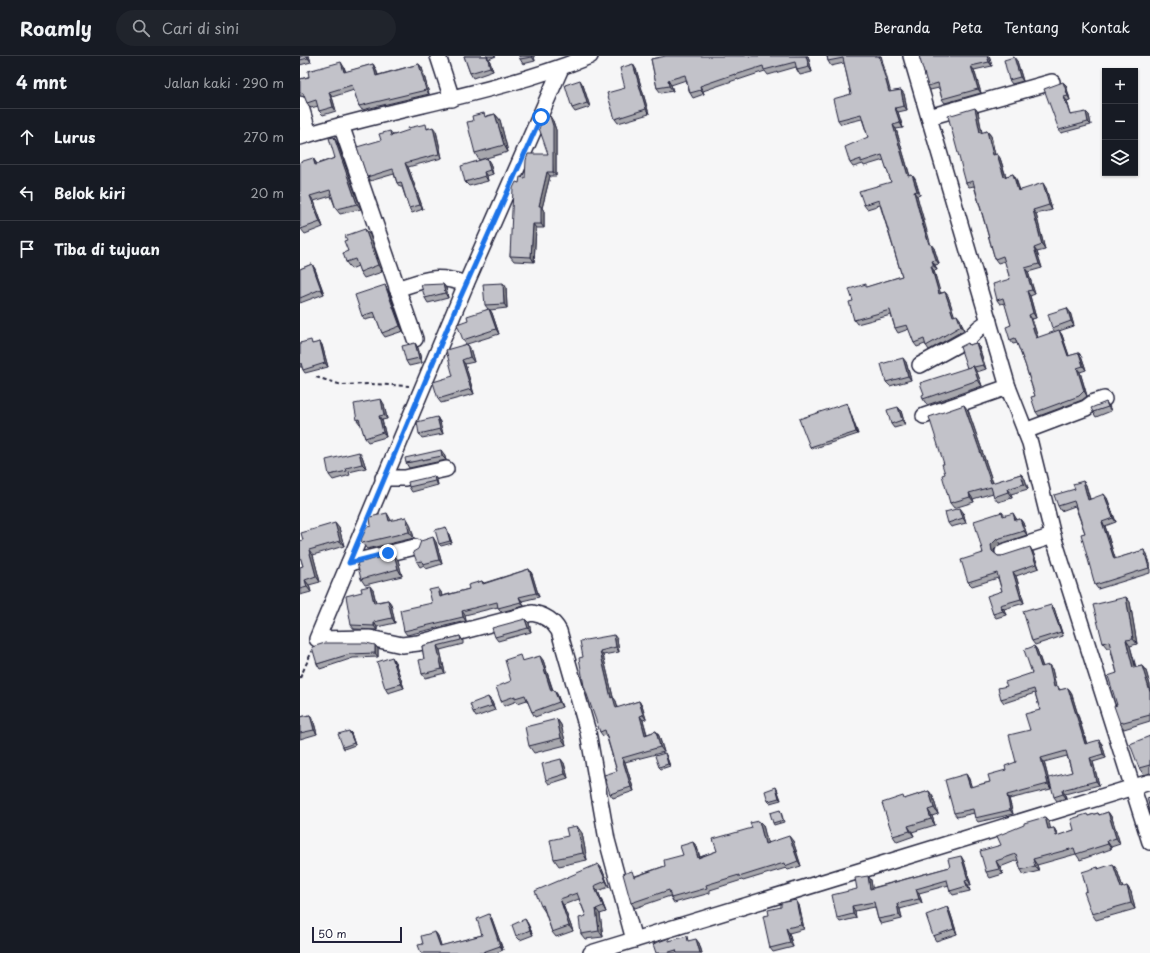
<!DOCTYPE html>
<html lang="id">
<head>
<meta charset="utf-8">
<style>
	body { margin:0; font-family:"Playpen Sans",sans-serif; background:#20242c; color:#f1f3f6 }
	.controls { position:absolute; right:12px; top:12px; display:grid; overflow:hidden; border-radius:0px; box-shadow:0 1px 3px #0004 }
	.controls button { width:36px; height:36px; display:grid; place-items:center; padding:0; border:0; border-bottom:1px solid #363941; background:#171b24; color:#f1f3f6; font:20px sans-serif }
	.scale { position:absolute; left:12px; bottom:10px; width:90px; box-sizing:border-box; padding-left:4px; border:2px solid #22223b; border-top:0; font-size:11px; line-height:14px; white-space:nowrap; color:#22223b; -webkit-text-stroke:3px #fff; paint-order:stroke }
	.stop { position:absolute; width:12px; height:12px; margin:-9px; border:3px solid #1a73e8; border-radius:50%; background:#fff }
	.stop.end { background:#1a73e8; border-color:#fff; box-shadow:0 1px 4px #0008 }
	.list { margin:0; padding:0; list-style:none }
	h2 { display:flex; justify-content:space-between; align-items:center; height:52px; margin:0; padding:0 16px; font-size:17px }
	h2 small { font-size:13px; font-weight:400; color:#9ea1a6 }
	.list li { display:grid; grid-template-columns:26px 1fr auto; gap:12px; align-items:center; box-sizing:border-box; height:56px; padding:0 16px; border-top:1px solid #363941 }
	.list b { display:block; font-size:15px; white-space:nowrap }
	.list em { font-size:13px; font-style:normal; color:#9ea1a6 }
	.icon { flex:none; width:22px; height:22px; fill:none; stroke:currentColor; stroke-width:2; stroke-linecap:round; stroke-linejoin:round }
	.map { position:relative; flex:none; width:850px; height:897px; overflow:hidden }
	header { display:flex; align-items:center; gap:24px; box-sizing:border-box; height:56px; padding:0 20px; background:#171b24; border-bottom:1px solid #363941 }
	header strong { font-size:19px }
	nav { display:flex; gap:22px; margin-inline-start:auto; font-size:14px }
	.search { width:280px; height:36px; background:#20242c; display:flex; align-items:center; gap:10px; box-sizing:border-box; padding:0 14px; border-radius:22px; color:#9ea1a6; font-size:15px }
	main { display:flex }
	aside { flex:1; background:#171b24 }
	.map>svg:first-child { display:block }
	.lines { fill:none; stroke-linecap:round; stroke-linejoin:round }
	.minor-casing { stroke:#22223b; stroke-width:18 }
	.path { stroke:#22223b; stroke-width:2; stroke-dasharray:4 3; stroke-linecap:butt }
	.minor { stroke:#fff; stroke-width:15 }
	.wall { fill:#a7a7ad; stroke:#22223b }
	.shaded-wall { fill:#88888d; stroke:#22223b }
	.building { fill:#c2c2c9; stroke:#22223b }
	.route { stroke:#1a73e8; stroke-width:5 }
</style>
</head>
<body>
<header>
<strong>Roamly</strong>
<div class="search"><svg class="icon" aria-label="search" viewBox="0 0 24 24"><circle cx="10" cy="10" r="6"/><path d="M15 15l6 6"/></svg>Cari di sini</div>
<nav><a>Beranda</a><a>Peta</a><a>Tentang</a><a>Kontak</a></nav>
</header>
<main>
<aside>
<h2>4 mnt<small>Jalan kaki · 290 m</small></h2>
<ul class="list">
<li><svg class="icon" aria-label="ahead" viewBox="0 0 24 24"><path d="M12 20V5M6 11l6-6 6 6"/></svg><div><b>Lurus</b></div><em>270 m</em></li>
<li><svg class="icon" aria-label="left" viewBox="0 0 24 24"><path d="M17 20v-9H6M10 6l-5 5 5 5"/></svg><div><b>Belok kiri</b></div><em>20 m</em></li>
<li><svg class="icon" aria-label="arrive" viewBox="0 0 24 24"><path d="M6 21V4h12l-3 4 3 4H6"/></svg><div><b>Tiba di tujuan</b></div></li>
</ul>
</aside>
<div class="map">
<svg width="850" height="897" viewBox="0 0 850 897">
	<rect width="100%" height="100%" fill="#f6f6f7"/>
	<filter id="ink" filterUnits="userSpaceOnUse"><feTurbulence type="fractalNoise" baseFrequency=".025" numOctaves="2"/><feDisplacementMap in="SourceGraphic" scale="8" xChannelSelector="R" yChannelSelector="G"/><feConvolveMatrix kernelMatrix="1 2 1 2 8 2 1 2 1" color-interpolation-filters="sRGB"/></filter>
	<g filter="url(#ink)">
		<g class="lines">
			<!-- minor casing -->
			<g class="minor-casing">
				<g id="minor">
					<polyline points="138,0 152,43"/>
					<polyline points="611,0 708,331 730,387 753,480 850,786"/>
					<path d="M261,12L166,228L17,583L70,582L102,589L118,587L232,557C244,559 253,564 259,575L288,676L307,784L334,884"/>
					<polyline points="0,48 9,78"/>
					<polyline points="629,61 752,26"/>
					<polyline points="41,69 115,283"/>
					<path d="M0,81C96,51 197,38 290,0"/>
					<path d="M97,233C127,223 135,218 166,228"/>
					<polyline points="620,309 669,282 679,272 689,265"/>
					<polyline points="624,360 708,331"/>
					<polyline points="725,375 786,352 794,346 804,343"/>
					<polyline points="83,422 105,422 146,413"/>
					<polyline points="703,496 753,480"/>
					<polyline points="49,507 115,491"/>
					<polyline points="291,897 850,726"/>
				</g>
			</g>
			<!-- path -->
			<g class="path">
				<polyline points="16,321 42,329 71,328 109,330"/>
				<polyline points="0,622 12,595"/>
			</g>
			<!-- minor -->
			<use href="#minor" class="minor"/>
		</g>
		<!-- wall -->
		<g class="wall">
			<polygon points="0,0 9,0 11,6 0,9"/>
			<polygon points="164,0 196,0 189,3 193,15 173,22 170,17"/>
			<polygon points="219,0 234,0 235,5 223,8 220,3"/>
			<polygon points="508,0 512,16 500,19 497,14 496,11 468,19 465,15 438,24 438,23 403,35 404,38 393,42 390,37 386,24 371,29 373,35 361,37 357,32 351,3"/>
			<polygon points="527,0 581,0 590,36 601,34 604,38 607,54 598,56 603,72 596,73 610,120 612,119 615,123 620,139 617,140 625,171 630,188 634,192 639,208 635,209 637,214 634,215 640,237 645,236 648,240 654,260 660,263 664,274 629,294 625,288 617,291 614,287 609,273 598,277 595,272 591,259 557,268 554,264 553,245 567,231 602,220 580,149 567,153 564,149 591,126 584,104 564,110 563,108 553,111 550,107 568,81 562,63 541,68 538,64 551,38 544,7 531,10 528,5"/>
			<polygon points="689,0 692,10 674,14 681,37 645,47 642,43 639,32 630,34 628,30"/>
			<polygon points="717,5 723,25 712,28 709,24"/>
			<polygon points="73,8 76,13 78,19 119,8 122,12 129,38 62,54 59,50 54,34 32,41 36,55 23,59 19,55 18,50 11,52 7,47 5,41 0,40 0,23 44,11 46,16"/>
			<polygon points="336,13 349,58 318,67 315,63 325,32"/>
			<polygon points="283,29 290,51 275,56 272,52"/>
			<polygon points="766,29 770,44 767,45 771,59 789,59 791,69 761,77 759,74"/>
			<polygon points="675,52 678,56 682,77 687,75 691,80 695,99 697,98 700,102 706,120 713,118 716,123 720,134 746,132 752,154 736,158 745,194 737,196 742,212 728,216 735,238 730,240 736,262 732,263 738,282 755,276 752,272 770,256 774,270 759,275 762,279 769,300 779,297 782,302 786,314 780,316 787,340 782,344 739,360 736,356 735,340 725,308 717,287 713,288 710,284 711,269 705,247 700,248 697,244 710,223 705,205 698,207 695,203 674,130 669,131 666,127"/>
			<polygon points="195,58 200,64 208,96 179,104 175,97 186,60"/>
			<polygon points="253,65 256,74 256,120 250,120 242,152 244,155 244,172 236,172 234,206 214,205 210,200 219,127 225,122 248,98"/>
			<polygon points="129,72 136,75 142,102 108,111 123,153 112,157 109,152 102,131 100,131 97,127 94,118 70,125 67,121 81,84 90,75 93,79"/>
			<polygon points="37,86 61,153 40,158 36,153 31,140 14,145 23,171 5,178 1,173 13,102 17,108 35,102"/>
			<polygon points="190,107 193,118 187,120 188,125 169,130 165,126"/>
			<polygon points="65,173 70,179 82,216 64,222 60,216 58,210 51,213 46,206 48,195 47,184"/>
			<polygon points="12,208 15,213 24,238 0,247 0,213"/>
			<polygon points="203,227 206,231 207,252 190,254 192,257 199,278 167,288 170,292 174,306 165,308 174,338 141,347 138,343 153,320 166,288 163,284 168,264 188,253 185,249"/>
			<polygon points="143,228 146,232 148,242 128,247 125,242"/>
			<polygon points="88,234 103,275 85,281 82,277 76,261 65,264 62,260"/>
			<polygon points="20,286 22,289 28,311 5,317 3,314 2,311 0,311 0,287 14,288"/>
			<polygon points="115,287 118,292 122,307 109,310 106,305"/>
			<polygon points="668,287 670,289 676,287 679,291 686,313 677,316 682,330 627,349 623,343 624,338 667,312"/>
			<polygon points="606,306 611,324 590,330 586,326"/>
			<polygon points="84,348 87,363 82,364 86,381 68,386 65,382 61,368 60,368 57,364"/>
			<polygon points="548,350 558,378 512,393 510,391"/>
			<polygon points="809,350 811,355 796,361 793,356"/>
			<polygon points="598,351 601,355 605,369 594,372 591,368"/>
			<polygon points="668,354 693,427 721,418 725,423 728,433 711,438 712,442 698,446 694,441 693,437 673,443 674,446 654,452 650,447 644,408"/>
			<polygon points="137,361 140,366 143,378 122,382 119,378"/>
			<polygon points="144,398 146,404 109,412 106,407"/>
			<polygon points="62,400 66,412 49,416 50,419 33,424 29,419"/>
			<polygon points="134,420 137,424 138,429 112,436 109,431"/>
			<polygon points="783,425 786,429 790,443 807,442 816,466 805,470 815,503 844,494 847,498 850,508 850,517 798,533 795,529 785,477 775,450 761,455 758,450"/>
			<polygon points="663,456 666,467 651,471 648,467"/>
			<polygon points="702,456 705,460 716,462 717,464 720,463 723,467 727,479 700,488 694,494 695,497 698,500 702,500 733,496 739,512 716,520 724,547 704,553 706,559 696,562 693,558 702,535 698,522 672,530 668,526"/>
			<polygon points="106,461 110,468 114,482 67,493 62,487 91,465"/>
			<polygon points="39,472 44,490 13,499 20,526 9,529 11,536 0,539 0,511 3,510 0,500"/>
			<polygon points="147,473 152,487 141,490 139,488"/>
			<polygon points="136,486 142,508 126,513 124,509 120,511 117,506"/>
			<polygon points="98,504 102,520 65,529 61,523"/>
			<polygon points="229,513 232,518 239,541 222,545 224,550 201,556 198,551 165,559 166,565 107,579 104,575 132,547 141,536 142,540 169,533 182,525 184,527"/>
			<polygon points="73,534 76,546 88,544 91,548 95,567 77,571 77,574 54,573 51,569"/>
			<polygon points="826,541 830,546 837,588 830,590 836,611 842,610 846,615 850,629 850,665 824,673 820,667 817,649 817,617 810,592 807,592 803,587"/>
			<polygon points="754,552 763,580 735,589 732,585 734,554"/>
			<polygon points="225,563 229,567 231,576 198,585 195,581"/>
			<polygon points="160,580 163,585 163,588 140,594 145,617 125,622 122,618 124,603 122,590"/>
			<polygon points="317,583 319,596 303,599 313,641 316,645 318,652 339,645 342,650 346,663 343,664 347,678 356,675 359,680 364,696 325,706 334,735 313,742 310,738 317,715 306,679 303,680 300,676 283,601"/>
			<polygon points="75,589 78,593 78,601 53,602 20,613 17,608"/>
			<polygon points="734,590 737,594 743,611 752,613 756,630 761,634 768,632 771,636 787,688 802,688 806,702 793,706 799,729 765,738 766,742 757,745 754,741 772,716 767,700 744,706 751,733 709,743 713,758 678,766 675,762 674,757 657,761 654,757 666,718 669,723 671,731 690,726 706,714 716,706 730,674 740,654 735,637 704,647 701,643 707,630 732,617"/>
			<polygon points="223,604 223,605 243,604 253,634 254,634 257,638 262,651 235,661 232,656 227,644 218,647 217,645 204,650 201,645"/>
			<polygon points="95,606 104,632 88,637 85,632"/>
			<polygon points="188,641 192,646 195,654 176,661 173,656"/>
			<polygon points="10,659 13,663 17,678 0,683 0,661"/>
			<polygon points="257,663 261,669 266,689 234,697 229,690"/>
			<polygon points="51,677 55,689 44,693 43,691"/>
			<polygon points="850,680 850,717 844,719 839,712"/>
			<polygon points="366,699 370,710 361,713 359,711"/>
			<polygon points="264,707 268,722 249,728 246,724"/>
			<polygon points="477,733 481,744 470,747 468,745"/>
			<polygon points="629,735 633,741 638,758 632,760 635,769 612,776 614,780 597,786 593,780 605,743"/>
			<polygon points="480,754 481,756 484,766 474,769 473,767"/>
			<polygon points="808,756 812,762 820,788 811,791 811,793 780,804 776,798 737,809 739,815 724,819 721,814 718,804 700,811 703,818 690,822 686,816 701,789 745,761 749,766 750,773 754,772 757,777 758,780 774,774 788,760 798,757 800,759"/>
			<polygon points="459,765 463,769 467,787 493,785 501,810 488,814 486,812 443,825 442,824 410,834 410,837 374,847 371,842 370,840 335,852 331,847 335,820 365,810 383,799 393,786 397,791 400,801 417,795 452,772"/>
			<polygon points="282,777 287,804 259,810 254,803"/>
			<polygon points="664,805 671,829 668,829 670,835 653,839 650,835 649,829 619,837 622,847 600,853 602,863 581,868 578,863 575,851 555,855 556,862 540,866 537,862 557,833 568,820 571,824 572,832 650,811"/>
			<polygon points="298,808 302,813 309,831 298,835 306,856 300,858 303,881 285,883 281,878 286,860 279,843 263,849 273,875 256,881 252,876 245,856 241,850"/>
			<polygon points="798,811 799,813 817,814 823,832 827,830 831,836 835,853 796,864 792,858 787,835"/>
			<polygon points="499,849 504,873 489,877 493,891 473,896 470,892 469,859"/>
			<polygon points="647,851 650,856 657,878 636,885 633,880"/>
			<polygon points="189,858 192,863 203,894 195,897 121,897 123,888 135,876 138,880 141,890 182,879"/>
			<polygon points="225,863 228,868 233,879 220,884 216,880"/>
			<polygon points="370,885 390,885 399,887 402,897 356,897"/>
		</g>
		<!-- shaded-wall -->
		<g class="shaded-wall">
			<polygon points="7,0 9,0 11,6 8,2"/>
			<polygon points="187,0 189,3 193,15 190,11"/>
			<polygon points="231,0 234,0 235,5 232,1"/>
			<polygon points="506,0 508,0 512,16 509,11"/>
			<polygon points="579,0 581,0 592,41 589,36"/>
			<polygon points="687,0 689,0 692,10 689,6"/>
			<polygon points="714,1 717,5 723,25 720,21"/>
			<polygon points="41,6 44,11 47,21 44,16"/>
			<polygon points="73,8 76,13 79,24 76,20"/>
			<polygon points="119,8 122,12 129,38 126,34"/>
			<polygon points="333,8 336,13 349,58 346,53"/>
			<polygon points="671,10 674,14 681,37 678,33"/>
			<polygon points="280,24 283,29 290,51 287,47"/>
			<polygon points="368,24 371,29 373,35 369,30"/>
			<polygon points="763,26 766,29 770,44 768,40"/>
			<polygon points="400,30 403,35 404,38 401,34"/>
			<polygon points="601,34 604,38 607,54 604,50"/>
			<polygon points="29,36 32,41 36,55 33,51"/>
			<polygon points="764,41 767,45 772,63 770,59"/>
			<polygon points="595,52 598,56 603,72 600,67"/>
			<polygon points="675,52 678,56 683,82 680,77"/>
			<polygon points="786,56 789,59 791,69 788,66"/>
			<polygon points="195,58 200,64 208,96 204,89"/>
			<polygon points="250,60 253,65 256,74 256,120 253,116"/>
			<polygon points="593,69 596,73 611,124 608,120"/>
			<polygon points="133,71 136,75 142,102 139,98"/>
			<polygon points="687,75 691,80 696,104 693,99"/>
			<polygon points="34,81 37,86 61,153 57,148"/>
			<polygon points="697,98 700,102 707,125 704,121"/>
			<polygon points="13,102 16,107 18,113 15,109"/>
			<polygon points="187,102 190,107 193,118 190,114"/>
			<polygon points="105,107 108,111 123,153 120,149"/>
			<polygon points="184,116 187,120 188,125 185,120"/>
			<polygon points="247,116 250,120 242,152 244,155 244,172 241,168 239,150"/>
			<polygon points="713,118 716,123 721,139 718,135"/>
			<polygon points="612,119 615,123 620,139 617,135"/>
			<polygon points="743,127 746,132 752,154 749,149"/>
			<polygon points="614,136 617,140 632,193 629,188"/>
			<polygon points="10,140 14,145 23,171 20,166"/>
			<polygon points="733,154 736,158 745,194 742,189"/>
			<polygon points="233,168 236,172 234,206 231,201"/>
			<polygon points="65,173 70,179 82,216 78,209"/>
			<polygon points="631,188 634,192 639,208 636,204"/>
			<polygon points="734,192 737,196 742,212 739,208"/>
			<polygon points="632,205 635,209 637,214 634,210"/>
			<polygon points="12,208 15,213 24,238 21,233"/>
			<polygon points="631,210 634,215 642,242 639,238"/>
			<polygon points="725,212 728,216 735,238 732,234"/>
			<polygon points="203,227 206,231 207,252 204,248"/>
			<polygon points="143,228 146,232 148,242 145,237"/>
			<polygon points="85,229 88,234 103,275 100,270"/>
			<polygon points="727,235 730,240 736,262 733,257"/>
			<polygon points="645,236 648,240 656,264 653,260"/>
			<polygon points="767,252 770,256 774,270 771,265"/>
			<polygon points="189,253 192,257 199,278 196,273"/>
			<polygon points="657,259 660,263 664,274 661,270"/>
			<polygon points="729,259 732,263 739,286 736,282"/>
			<polygon points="759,274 762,279 771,305 768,300"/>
			<polygon points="20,286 22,289 28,311 25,307"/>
			<polygon points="115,287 118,292 122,307 119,302"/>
			<polygon points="676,287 679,291 686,313 683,309"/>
			<polygon points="167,288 170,292 174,306 170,301"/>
			<polygon points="779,297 782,302 786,314 783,310"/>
			<polygon points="603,302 606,306 611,324 608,320"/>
			<polygon points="162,304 165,308 174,338 171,333"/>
			<polygon points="673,310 677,316 682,330 678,324"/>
			<polygon points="777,312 780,316 787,340 784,335"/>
			<polygon points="81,343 84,348 87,363 84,359"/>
			<polygon points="806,346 809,350 811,355 808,351"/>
			<polygon points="547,347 548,350 558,378 556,376"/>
			<polygon points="664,349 668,354 695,433 691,427"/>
			<polygon points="598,351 601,355 605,369 602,364"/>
			<polygon points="79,360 82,364 86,381 83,376"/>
			<polygon points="137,361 140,366 143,378 140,373"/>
			<polygon points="141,394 144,398 146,404 142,400"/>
			<polygon points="59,396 62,400 66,412 62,408"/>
			<polygon points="721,418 725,423 728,433 724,428"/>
			<polygon points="134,420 137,424 138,429 135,425"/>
			<polygon points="783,425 786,429 791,448 788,444"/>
			<polygon points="707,433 711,438 712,442 708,436"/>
			<polygon points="669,437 673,443 674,446 670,441"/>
			<polygon points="804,438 807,442 816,466 813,462"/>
			<polygon points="660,452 663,456 666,467 663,462"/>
			<polygon points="87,457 91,464 93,472 89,465"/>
			<polygon points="713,457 716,462 718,469 715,464"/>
			<polygon points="106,461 110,468 114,482 109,476"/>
			<polygon points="720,463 723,467 727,479 724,475"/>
			<polygon points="802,466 805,470 817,508 814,503"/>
			<polygon points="35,467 39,472 44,490 40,485"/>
			<polygon points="146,471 147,473 152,487 150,485"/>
			<polygon points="133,481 136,486 142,508 139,504"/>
			<polygon points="697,483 700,488 694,494 695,499 692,495 691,489"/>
			<polygon points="730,491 733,496 739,512 736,508"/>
			<polygon points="9,494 13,499 20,526 16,520"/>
			<polygon points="844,494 847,498 850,508 850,513"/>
			<polygon points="94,498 98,504 102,520 98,513"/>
			<polygon points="229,513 232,518 239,541 236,537"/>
			<polygon points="713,516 716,520 724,547 721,543"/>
			<polygon points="5,524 9,529 11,536 7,531"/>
			<polygon points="70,530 73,534 77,551 74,547"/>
			<polygon points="138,532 141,536 143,545 140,541"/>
			<polygon points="219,541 222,545 224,550 221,546"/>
			<polygon points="826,541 830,546 837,588 833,583"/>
			<polygon points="88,544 91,548 95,567 92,562"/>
			<polygon points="700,549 704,553 706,559 703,555"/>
			<polygon points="751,549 754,552 763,580 761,576"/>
			<polygon points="162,555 165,559 166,565 163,561"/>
			<polygon points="225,563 229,567 231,576 228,572"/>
			<polygon points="74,566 77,571 77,574 74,570"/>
			<polygon points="314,579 317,583 319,596 316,591"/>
			<polygon points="826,584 830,590 837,618 833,612"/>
			<polygon points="75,589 78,593 78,601 75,597"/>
			<polygon points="137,590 140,594 145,617 142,613"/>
			<polygon points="734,590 737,594 744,615 741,611"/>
			<polygon points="300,595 303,599 313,641 316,645 319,656 316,652 311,642"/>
			<polygon points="240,600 243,604 254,639 251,635"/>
			<polygon points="92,601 95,606 104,632 101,628"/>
			<polygon points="749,609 752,613 757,635 754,631"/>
			<polygon points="842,610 846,615 850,629 850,636"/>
			<polygon points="768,632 771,636 788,693 785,688"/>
			<polygon points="254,634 257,638 262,651 259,646"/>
			<polygon points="188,641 192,646 195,654 192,650"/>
			<polygon points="339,645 342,650 346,663 343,659"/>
			<polygon points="10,659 13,663 17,678 14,674"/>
			<polygon points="340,660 343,664 348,683 345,679"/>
			<polygon points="257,663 261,669 266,689 261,682"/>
			<polygon points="49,675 51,677 55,689 54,687"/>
			<polygon points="356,675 359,680 364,696 360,691"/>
			<polygon points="799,684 802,688 806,702 803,698"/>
			<polygon points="365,697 366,699 370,710 368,708"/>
			<polygon points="322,702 325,706 334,735 331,731"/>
			<polygon points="741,702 744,706 751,733 748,728"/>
			<polygon points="790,702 793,706 799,729 796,725"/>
			<polygon points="261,703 264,707 268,722 265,718"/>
			<polygon points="666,718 669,723 673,735 670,731"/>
			<polygon points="476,731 477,733 481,744 479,742"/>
			<polygon points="762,734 765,738 766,742 763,738"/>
			<polygon points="629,735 633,741 638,758 634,752"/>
			<polygon points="707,739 709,743 713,758 710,754"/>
			<polygon points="628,754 632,760 635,769 631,763"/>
			<polygon points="808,756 812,762 820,788 816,782"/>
			<polygon points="745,761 749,766 752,779 748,773"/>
			<polygon points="459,765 463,769 469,793 465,788"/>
			<polygon points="277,770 282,777 287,804 283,797"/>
			<polygon points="608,770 612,776 614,780 610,775"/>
			<polygon points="754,772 757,777 760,786 756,780"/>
			<polygon points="489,780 493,785 501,810 498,805"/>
			<polygon points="807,785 811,791 811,793 808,788"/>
			<polygon points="393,786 397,791 401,807 398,802"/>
			<polygon points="661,800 664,805 671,829 668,824"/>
			<polygon points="733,803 737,809 739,815 735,810"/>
			<polygon points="696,805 700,811 703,818 699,813"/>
			<polygon points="298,808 302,813 309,831 306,825"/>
			<polygon points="813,808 817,814 825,838 821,832"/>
			<polygon points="568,820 571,824 573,837 570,833"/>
			<polygon points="665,825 668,829 670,835 667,830"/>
			<polygon points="294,830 298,835 306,856 303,850"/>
			<polygon points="827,830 831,836 835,853 831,847"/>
			<polygon points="616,833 619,837 622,847 619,843"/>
			<polygon points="260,843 263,849 273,875 269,870"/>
			<polygon points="496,844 499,849 504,873 501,869"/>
			<polygon points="597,848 600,853 602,863 599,859"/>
			<polygon points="552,850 555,855 556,862 553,858"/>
			<polygon points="647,851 650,856 657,878 654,873"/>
			<polygon points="296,853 300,858 303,881 299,875"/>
			<polygon points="189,858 192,863 203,894 200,890"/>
			<polygon points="225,863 228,868 233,879 230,874"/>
			<polygon points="486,872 489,877 493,891 490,887"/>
			<polygon points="135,876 138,880 143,895 140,890"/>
			<polygon points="396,883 399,887 402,897 400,897"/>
		</g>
		<!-- building -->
		<g class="building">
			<polygon points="0,0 7,0 8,2 0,4"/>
			<polygon points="164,0 187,0 190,11 170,17"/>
			<polygon points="219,0 231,0 232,1 220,3"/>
			<polygon points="366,0 506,0 509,11 497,14 495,6 464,14 463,10 435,19 435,18 400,30 401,34 390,37 385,19 368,24 369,30 357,32 351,3"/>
			<polygon points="527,0 579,0 589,36 601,34 604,50 595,52 600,67 593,69 608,120 612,119 617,135 614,136 622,167 629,188 631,188 636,204 632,205 634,210 631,210 639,238 645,236 653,260 657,259 661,270 626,290 624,283 614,287 607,269 595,272 590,254 554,264 549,246 553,245 549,233 566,228 566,231 602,220 579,144 564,149 559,135 591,126 582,99 561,106 561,103 550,107 545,91 568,81 561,58 538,64 533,43 551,38 543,2 528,5"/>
			<polygon points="619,0 687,0 689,6 671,10 678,33 642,43 638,27 628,30"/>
			<polygon points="714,1 720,21 709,24 704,4"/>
			<polygon points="41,6 44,16 73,8 76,20 119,8 126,34 59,50 52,29 29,36 33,51 19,55 16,44 7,47 3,37 0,36 0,23 9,21 8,15"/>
			<polygon points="333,8 346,53 315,63 307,37 325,32 320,12"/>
			<polygon points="280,24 287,47 272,52 265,29"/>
			<polygon points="763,26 768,40 764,41 770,59 786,56 788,66 759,74 744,33"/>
			<polygon points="675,52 680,77 687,75 693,99 697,98 704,121 713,118 718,135 743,127 749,149 733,154 742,189 734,192 739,208 725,212 732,234 727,235 733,257 729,259 736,282 759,274 768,300 779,297 783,310 777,312 784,335 779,340 736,356 731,341 735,340 725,308 715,282 710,284 706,271 711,269 703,242 697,244 693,228 710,223 703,200 695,203 673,125 666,127 648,60"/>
			<polygon points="184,57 185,61 195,58 204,89 175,97 167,66 173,65 172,60"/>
			<polygon points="250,60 253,70 253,116 247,116 239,150 241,150 241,168 233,168 231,201 210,200 213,132 216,126 219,127 220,121 225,122 226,104 228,98 248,98 239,72 244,63"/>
			<polygon points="126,68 127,73 133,71 139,98 105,107 120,149 109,152 101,126 97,127 93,113 67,121 57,91 81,84 79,78 90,75 91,80 109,74 108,72"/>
			<polygon points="34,81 57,148 36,153 30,134 10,140 20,166 1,173 0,169 0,106 13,102 15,109 35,102 29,82"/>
			<polygon points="187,102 190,114 184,116 185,120 165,126 161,110"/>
			<polygon points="65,173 78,209 60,216 55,203 46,206 43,197 48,195 44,185 47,184 45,180"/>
			<polygon points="12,208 21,233 0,242 0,213"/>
			<polygon points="203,227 204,248 185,249 183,228"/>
			<polygon points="143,228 145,237 125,242 121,229"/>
			<polygon points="85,229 100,270 82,277 74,256 62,260 55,239"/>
			<polygon points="767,252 771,265 752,272 748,258"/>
			<polygon points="189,253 196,273 163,284 157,268 168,264 167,260"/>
			<polygon points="11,284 12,288 20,286 25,307 3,314 1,307 0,307 0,287"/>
			<polygon points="115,287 119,302 106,305 102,290"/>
			<polygon points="668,287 669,289 676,287 683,309 674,311 673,310 667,312 660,291"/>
			<polygon points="167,288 170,301 162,304 171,333 138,343 133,326 153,320 146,294"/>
			<polygon points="603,302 608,320 586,326 581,308"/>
			<polygon points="673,310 678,324 623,343 622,339 624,338 620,327"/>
			<polygon points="81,343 84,359 79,360 83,376 65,382 59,363 57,364 54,348"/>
			<polygon points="806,346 808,351 793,356 791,352"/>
			<polygon points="547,347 556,376 510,391 499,363"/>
			<polygon points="664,349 691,427 721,418 724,428 707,433 708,436 694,441 691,431 669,437 670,441 650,447 642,419 645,418 642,408 644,408 629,361"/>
			<polygon points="598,351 602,364 591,368 587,354"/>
			<polygon points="137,361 140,373 119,378 117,366"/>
			<polygon points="141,394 142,400 106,407 105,402"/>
			<polygon points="59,396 62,408 46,412 47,415 29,419 26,404"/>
			<polygon points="134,420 135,425 109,431 108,426"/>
			<polygon points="783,425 788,444 804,438 813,462 802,466 814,503 844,494 849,512 795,529 781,478 785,477 774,445 758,450 754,439 775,433 773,428"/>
			<polygon points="660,452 663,462 648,467 645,456"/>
			<polygon points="702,456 703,460 713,457 715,464 720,463 724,475 697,483 691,489 692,495 698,500 702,500 730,491 736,508 713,516 721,543 700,549 703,555 693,558 687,540 702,535 697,517 668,526 661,504 683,497 674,465"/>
			<polygon points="87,457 89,465 106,461 109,476 62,487 61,483 67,471 71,470 70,461"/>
			<polygon points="35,467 40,485 9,494 16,520 5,524 7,531 0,533 0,511 3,510 0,500 0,485 3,484 1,477"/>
			<polygon points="146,471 150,485 139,488 135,474"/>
			<polygon points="133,481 139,504 123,508 122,505 117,506 113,496 118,493 121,485"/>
			<polygon points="94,498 98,513 61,523 57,507"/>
			<polygon points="229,513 236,537 219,541 221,546 198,552 197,546 162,555 163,561 104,575 100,554 132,547 129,534 138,532 140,541 169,533 168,529 182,525 183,528"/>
			<polygon points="70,530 74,547 88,544 92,562 74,566 74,570 51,569 46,540 62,536 61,532"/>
			<polygon points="826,541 833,583 826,584 833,612 842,610 850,636 850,659 820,667 814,650 817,649 808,620 817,617 809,585 803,587 793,549"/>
			<polygon points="751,549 761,576 732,585 723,555 733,552 734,554"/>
			<polygon points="225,563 228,572 195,581 192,572"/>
			<polygon points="314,579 316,591 300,595 311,642 313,641 316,652 339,645 343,659 340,660 345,679 356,675 360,691 322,702 331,731 310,738 304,719 317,715 305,674 300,676 284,630 279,602 283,601 280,585"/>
			<polygon points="160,580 161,584 137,590 142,613 122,618 119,604 124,603 122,590"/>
			<polygon points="25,587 66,587 75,589 75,597 50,598 17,608 12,591"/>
			<polygon points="734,590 741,611 749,609 754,631 758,630 759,634 768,632 785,688 799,684 803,698 790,702 796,725 762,734 763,738 754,741 749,722 772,716 766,695 741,702 748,728 707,739 710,754 675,762 673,753 654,757 645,724 666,718 670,731 690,726 688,719 706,714 705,710 716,706 709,679 730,674 725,658 740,654 734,633 701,643 698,632 707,630 705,626 732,617 724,594"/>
			<polygon points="220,599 222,605 240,600 251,635 254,634 259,646 232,656 225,639 215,642 215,640 201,645 196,631 211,625 205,604"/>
			<polygon points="92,601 101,628 85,632 77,606"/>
			<polygon points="188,641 192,650 173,656 170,648"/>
			<polygon points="10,659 14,674 0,677 0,661"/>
			<polygon points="257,663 261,682 229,690 225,671"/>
			<polygon points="49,675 54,687 43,691 38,678"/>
			<polygon points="850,680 850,709 839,712 830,688"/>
			<polygon points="365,697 368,708 359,711 355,700"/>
			<polygon points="261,703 265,718 246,724 242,708"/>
			<polygon points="476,731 479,742 468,745 465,735"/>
			<polygon points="629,735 634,752 628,754 631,763 608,770 610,775 593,780 582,747 603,740 604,743"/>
			<polygon points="850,741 850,753 847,742"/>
			<polygon points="480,754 483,764 473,767 470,757"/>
			<polygon points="808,756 816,782 807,785 808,788 776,798 774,792 733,803 735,810 721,814 716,798 696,805 699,813 686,816 680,795 701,789 697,780 724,769 724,767 745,761 748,773 754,772 756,780 774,774 771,763 787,758 788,760 798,757 799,759"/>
			<polygon points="459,765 465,788 489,780 498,805 485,810 484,807 439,821 439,819 406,829 407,832 371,842 369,834 331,847 323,818 332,815 334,821 365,810 364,804 383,799 380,790 393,786 398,802 417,795 413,783 452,772 450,767"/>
			<polygon points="277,770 283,797 254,803 250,784 268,780 266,772"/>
			<polygon points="661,800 668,824 665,825 667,830 650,835 647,824 616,833 619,843 597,848 599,859 578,863 574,846 552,850 553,858 537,862 532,839 557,833 555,822 568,820 570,833 650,811 648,803"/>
			<polygon points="298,808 306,825 294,830 303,850 296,853 299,875 281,878 279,862 286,860 277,837 260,843 269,870 252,876 243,849 241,850 235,835"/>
			<polygon points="813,808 821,832 827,830 831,847 792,858 784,836 787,835 782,816 798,811 798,813"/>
			<polygon points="496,844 501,869 486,872 490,887 470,892 463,860 469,859 468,854 481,851 481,847"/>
			<polygon points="647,851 654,873 633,880 626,859"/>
			<polygon points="189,858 200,890 183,896 184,897 121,897 118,889 123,888 121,880 135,876 140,890 182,879 177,863"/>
			<polygon points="225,863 230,874 216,880 212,869"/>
			<polygon points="387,880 388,885 396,883 400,897 377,897 376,894 366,897 356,897 353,888 369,882 369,885"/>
		</g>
	</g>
	<g class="lines" filter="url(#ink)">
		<!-- route -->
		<polyline class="route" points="88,497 49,507 160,242 241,61"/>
	</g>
</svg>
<div class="controls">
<button>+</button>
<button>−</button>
<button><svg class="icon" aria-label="layers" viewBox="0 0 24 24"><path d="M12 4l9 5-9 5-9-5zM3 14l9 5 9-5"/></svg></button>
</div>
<div class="scale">50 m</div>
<div class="stop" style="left:241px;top:61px"></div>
<div class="stop end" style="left:88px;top:497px"></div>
</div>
</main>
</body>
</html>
